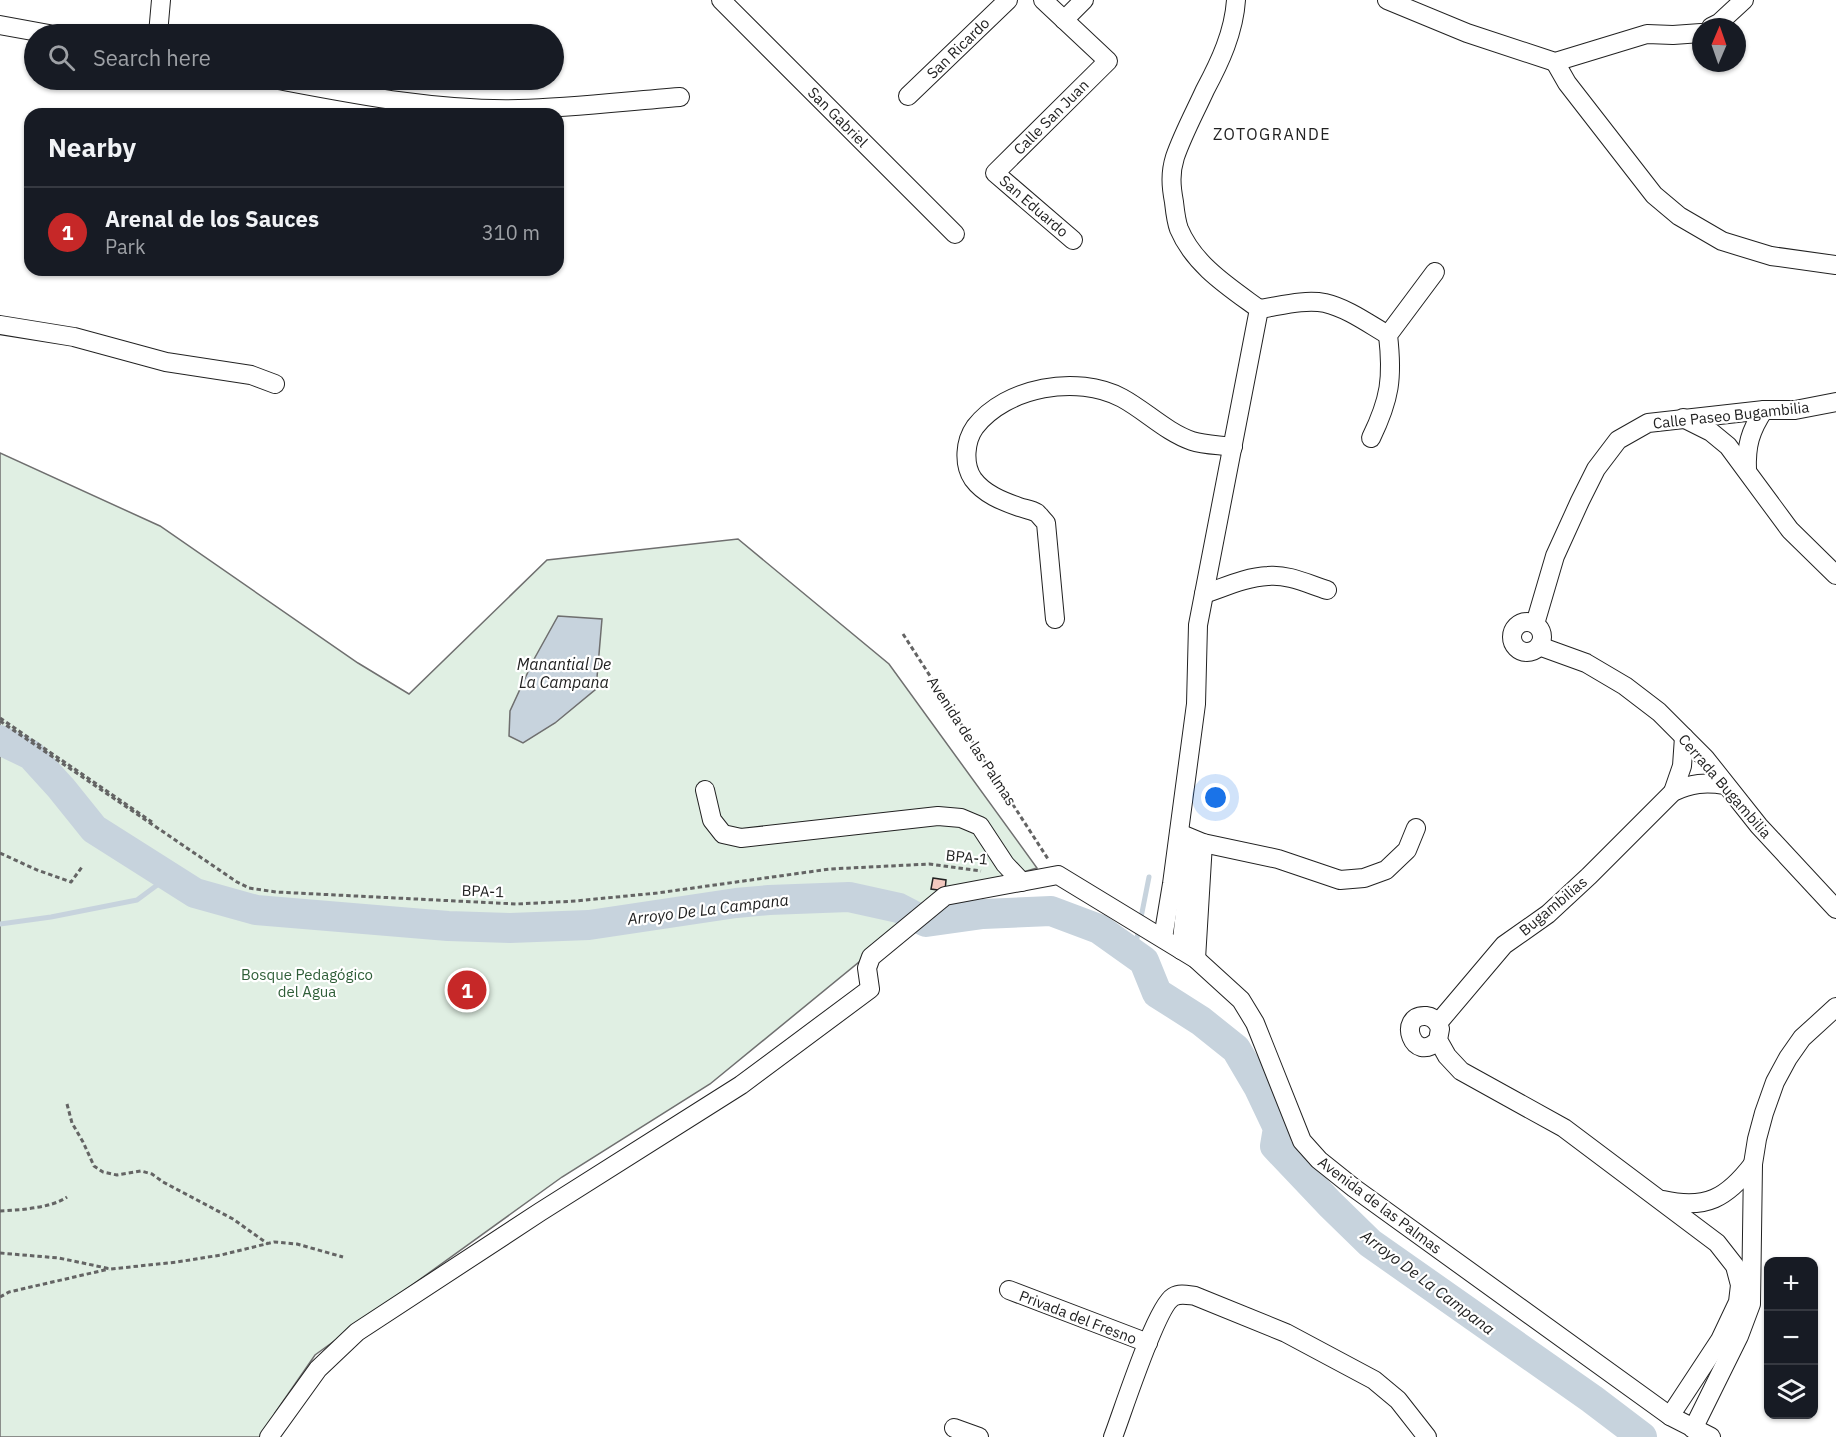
<!DOCTYPE html>
<html lang="en">
<head>
<meta charset="utf-8">
<style>
	body { margin:0; font-family:"IBM Plex Sans",sans-serif; background:#20242c; color:#f1f3f6 }
	.controls { position:absolute; right:18px; bottom:18px; display:grid; overflow:hidden; border-radius:12px; box-shadow:0 2px 4px #0004 }
	.controls button { width:54px; height:54px; display:grid; place-items:center; padding:0; border:0; border-bottom:2px solid #363941; background:#171b24; color:#f1f3f6; font:30px sans-serif }
	.compass { position:absolute; left:1692px; top:18px; width:54px; height:54px; border-radius:50%; background:#171b24; box-shadow:0 2px 4px #0004; rotate:2deg }
	.you { position:absolute; left:1216px; top:798px; width:21px; height:21px; margin:-15px; border:4px solid #fff; border-radius:50%; background:#1a73e8; box-shadow:0 0 0 9px #1a73e833 }
	.badge { display:grid; place-items:center; width:39px; height:39px; border-radius:50%; background:#c62828; color:#fff; font-size:20px; font-weight:700 }
	.pin { position:absolute; translate:-50% -50%; border:3px solid #fff; box-shadow:0 2px 6px #0006 }
	.list { margin:0; padding:0; list-style:none }
	h2 { display:flex; justify-content:space-between; align-items:center; height:78px; margin:0; padding:0 24px; font-size:26px }
	h2 small { font-size:20px; font-weight:400; color:#9ea1a6 }
	.list li { display:grid; grid-template-columns:39px 1fr auto; gap:18px; align-items:center; box-sizing:border-box; height:90px; padding:0 24px; border-top:2px solid #363941 }
	.list b { display:block; font-size:22px; white-space:nowrap }
	.list p { margin:0; font-size:20px; white-space:nowrap; color:#9ea1a6 }
	.list em { font-size:20px; font-style:normal; color:#9ea1a6 }
	.icon { flex:none; width:33px; height:33px; fill:none; stroke:currentColor; stroke-width:2; stroke-linecap:round; stroke-linejoin:round }
	.map { position:relative; flex:none; width:1836px; height:1437px; overflow:hidden }
	.search { position:absolute; background:#171b24; box-shadow:0 2px 4px #0004; left:24px; top:24px; width:540px; height:66px; display:flex; align-items:center; gap:15px; box-sizing:border-box; padding:0 21px; border-radius:33px; color:#9ea1a6; font-size:22px }
	.panel { position:absolute; background:#171b24; box-shadow:0 2px 4px #0004; left:24px; top:108px; width:540px; height:168px; border-radius:18px }
	.map>svg:first-child { display:block }
	.green { fill:#e0efe3; stroke:#6f6f6f; stroke-width:1.5 }
	.water { fill:#c7d3dd; stroke:#6f6f6f; stroke-width:1.5 }
	.lines { fill:none; stroke-linecap:round; stroke-linejoin:round }
	.stream { stroke:#c7d3dd; stroke-width:5 }
	.river { stroke:#c7d3dd; stroke-width:30 }
	.building { fill:#f3c9c0; stroke:#222; stroke-width:1.5 }
	.minor-casing { stroke:#222; stroke-width:20 }
	.path { stroke:#646464; stroke-width:3; stroke-dasharray:4.5 3; stroke-linecap:butt }
	.minor { stroke:#fff; stroke-width:18 }
	.labels { text-anchor:middle; dominant-baseline:central; stroke-width:4.5; stroke-linejoin:round; paint-order:stroke }
	.street-label { font-size:15px; fill:#222; stroke:#fff }
	.park-label { font-size:15px; fill:#2f5e38; stroke:#fff }
	.neighbourhood-label { font-size:16px; letter-spacing:1.5px; fill:#222; stroke:#fff }
	.water-label { font-size:16px; font-style:italic; fill:#222; stroke:#fff }
</style>
</head>
<body>
<div class="map">
<svg width="1836" height="1437" viewBox="0 0 1836 1437">
	<rect width="100%" height="100%" fill="#fff"/>
	<!-- green -->
	<polygon class="green" points="0,453 160,526 358,663 409,694 547,560 738,539 889,664 1037,868 941,895 710,1084 562,1177 315,1355 275,1413 263,1437 0,1437"/>
	<!-- water -->
	<polygon class="water" points="558,616 602,619 596,689 555,723 523,743 509,736 510,711 533,661"/>
	<g class="lines">
		<!-- stream -->
		<g class="stream">
			<polyline points="0,924 51,917 137,900 168,877"/>
			<polyline points="1134,953 1149,877"/>
		</g>
		<!-- river -->
		<polyline class="river" points="0,740 31,755 61,788 94,829 195,893 256,910 448,926 510,928 589,925 736,903 769,900 849,897 899,908 926,922 983,914 1051,911 1099,929 1144,961 1157,993 1201,1021 1236,1049 1259,1088 1278,1128 1275,1146 1330,1204 1370,1243 1592,1399 1642,1437"/>
	</g>
	<!-- building -->
	<polygon class="building" points="933,878 946,880 945,891 931,889"/>
	<g class="lines">
		<!-- minor casing -->
		<g class="minor-casing">
			<g id="minor">
				<polyline points="721,0 955,234"/>
				<polyline points="1043,0 1108,61 995,173 1073,240"/>
				<polyline points="1387,0 1467,33 1555,62 1647,34 1673,35 1701,33"/>
				<polyline points="1064,20 1084,0"/>
				<polyline points="0,25 49,34"/>
				<polyline points="1711,27 1719,23 1744,0"/>
				<polyline points="158,34 161,0"/>
				<polyline points="1555,62 1567,83 1654,195 1679,216 1722,241 1771,256 1836,265"/>
				<path d="M278,80C357,95 438,111 519,109C573,108 627,101 680,97"/>
				<polyline points="908,96 1008,0"/>
				<path d="M1259,309C1280,306 1304,299 1325,303C1347,308 1369,324 1388,335"/>
				<polyline points="0,325 74,337 166,362 251,375 275,384"/>
				<polyline points="1683,418 1711,432 1728,446 1790,530 1836,575"/>
				<path d="M1371,438C1390,399 1393,378 1388,335L1435,272"/>
				<path d="M1747,470C1746,446 1750,431 1764,410"/>
				<path d="M1204,594C1225,587 1246,577 1268,576C1288,574 1308,584 1327,590"/>
				<path d="M1055,619L1046,523C1043,520 1040,516 1037,513C1032,510 1025,509 1019,507C1002,501 984,494 973,479C963,464 965,441 975,427C1006,387 1077,374 1122,398C1146,411 1166,432 1192,441C1204,445 1220,445 1233,447"/>
				<circle cx="1527" cy="637" r="15"/>
				<polyline points="1535,624 1555,556 1580,501 1596,469 1618,440 1648,423 1764,410 1795,410 1836,402"/>
				<polyline points="1539,646 1586,663 1625,686 1659,712 1705,758 1759,826 1836,909"/>
				<polyline points="705,790 712,820 723,834 741,838 938,816 961,818 980,826 1005,864 1022,882"/>
				<polyline points="1673,792 1682,766 1684,737"/>
				<polyline points="1179,833 1203,843 1278,859 1340,880 1364,878 1386,870 1407,850 1416,828"/>
				<path d="M1163,938L1172,884L1196,704L1198,625L1259,309C1229,287 1194,265 1179,229C1176,221 1175,211 1174,202C1171,186 1170,173 1175,157C1183,134 1195,112 1205,90C1220,62 1234,32 1236,0"/>
				<polyline points="1181,950 1192,844"/>
				<polyline points="1196,959 1203,843"/>
				<path d="M1438,1023L1504,945L1548,914L1589,876L1673,792C1691,783 1706,782 1725,785"/>
				<path d="M1438,1040C1413,1066 1396,1014 1426,1016C1434,1017 1438,1022 1440,1029L1438,1040L1447,1056L1461,1071L1564,1128L1717,1243L1735,1266L1740,1285L1738,1302L1720,1340L1670,1416"/>
				<path d="M1663,1200C1706,1210 1727,1198 1753,1164"/>
				<polyline points="1009,1290 1148,1343"/>
				<polyline points="954,1428 979,1437"/>
				<polyline points="1693,1429 1739,1336 1751,1304 1753,1164 1757,1139 1764,1113 1775,1082 1788,1058 1802,1038 1836,1007"/>
				<polyline points="269,1437 318,1369 357,1332 540,1212 741,1085 870,989 867,968 871,957 945,896 1058,875 1196,959 1241,1000 1255,1023 1302,1141 1319,1160 1354,1188 1670,1416 1711,1437"/>
				<path d="M1113,1437C1122,1414 1156,1307 1173,1297C1180,1293 1187,1295 1195,1296L1286,1333L1374,1380L1398,1400L1427,1437"/>
			</g>
		</g>
		<!-- path -->
		<g class="path">
			<polyline points="903,634 1048,859"/>
			<polyline points="0,718 152,822"/>
			<polyline points="0,721 237,882 249,888 276,892 516,904 576,901 657,893 830,869 929,864 981,871"/>
			<polyline points="0,853 37,870 71,882 82,867"/>
			<polyline points="67,1104 72,1123 83,1142 94,1166 103,1172 117,1175 141,1171 152,1174 163,1182 233,1219 268,1244"/>
			<path d="M0,1211C19,1210 52,1208 67,1197"/>
			<polyline points="0,1253 59,1258 111,1269 177,1262 221,1255 274,1242 297,1244 343,1257"/>
			<polyline points="0,1297 9,1292 109,1269"/>
		</g>
		<!-- minor -->
		<use href="#minor" class="minor"/>
	</g>
	<g class="labels">
		<!-- street labels -->
		<g class="street-label">
			<text transform="translate(958 48) rotate(-44)">San Ricardo</text>
			<text transform="translate(838 117) rotate(45)">San Gabriel</text>
			<text transform="translate(1051 117) rotate(-45)">Calle San Juan</text>
			<text transform="translate(1034 206) rotate(41)">San Eduardo</text>
			<text transform="translate(1731 415) rotate(-6)">Calle Paseo Bugambilia</text>
			<text transform="translate(972 741) rotate(57)">Avenida de las Palmas</text>
			<text transform="translate(1725 786) rotate(49)">Cerrada Bugambilia</text>
			<text transform="translate(967 857) rotate(6)">BPA-1</text>
			<text transform="translate(483 891) rotate(2)">BPA-1</text>
			<text transform="translate(1553 906) rotate(-40)">Bugambilias</text>
			<text transform="translate(1380 1205) rotate(37)">Avenida de las Palmas</text>
			<text transform="translate(1078 1317) rotate(21)">Privada del Fresno</text>
		</g>
		<!-- park labels -->
		<g class="park-label">
			<text x="307" y="974">Bosque Pedagógico<tspan x="307" dy="17">del Agua</tspan></text>
		</g>
		<!-- neighbourhood labels -->
		<g class="neighbourhood-label">
			<text x="1272" y="134">ZOTOGRANDE</text>
		</g>
		<!-- water labels -->
		<g class="water-label">
			<text x="564" y="664">Manantial De<tspan x="564" dy="18">La Campana</tspan></text>
			<text transform="translate(708 909) rotate(-7)">Arroyo De La Campana</text>
			<text transform="translate(1428 1282) rotate(37)">Arroyo De La Campana</text>
		</g>
	</g>
</svg>
<div class="controls">
<button>+</button>
<button>−</button>
<button><svg class="icon" aria-label="layers" viewBox="0 0 24 24"><path d="M12 4l9 5-9 5-9-5zM3 14l9 5 9-5"/></svg></button>
</div>
<svg class="compass" viewBox="-18 -18 36 36"><path d="M0-13l5 13h-10z" fill="#e53935"/><path d="M0 13l5-13h-10z" fill="#9ea1a6"/></svg>
<div class="you"></div>
<div class="pin badge" style="left:467px;top:990px">1</div>
<div class="search"><svg class="icon" aria-label="search" viewBox="0 0 24 24"><circle cx="10" cy="10" r="6"/><path d="M15 15l6 6"/></svg>Search here</div>
<section class="panel">
<h2>Nearby<small></small></h2>
<ul class="list">
<li><span class="badge">1</span><div><b>Arenal de los Sauces</b><p>Park</p></div><em>310 m</em></li>
</ul>
</section>
</div>
</body>
</html>
